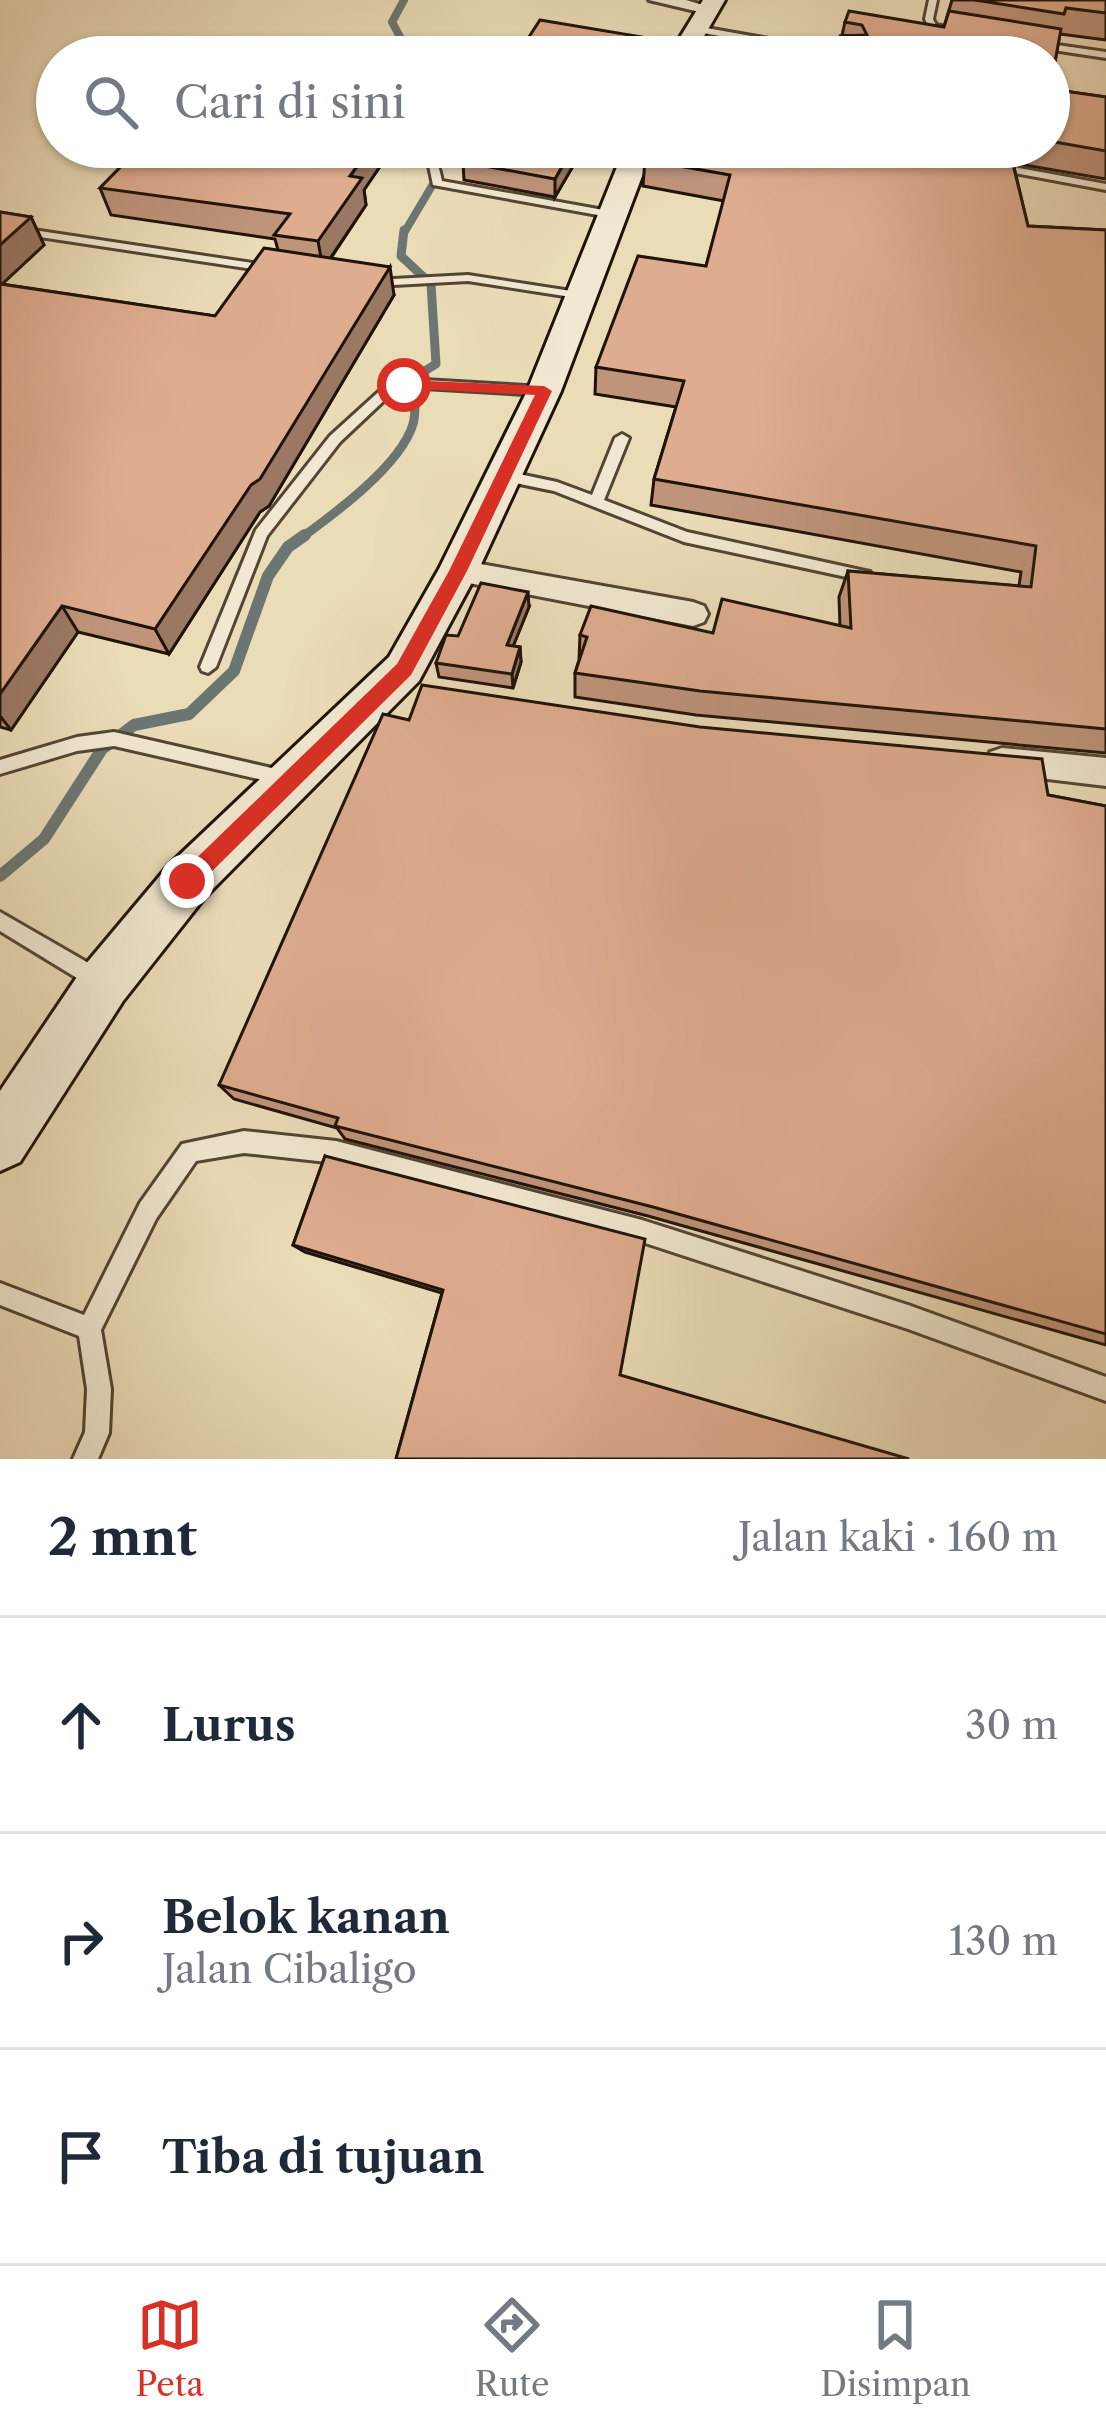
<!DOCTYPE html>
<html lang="id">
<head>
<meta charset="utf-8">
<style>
	body { margin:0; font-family:"Libre Caslon Text",serif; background:#f6f6f7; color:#1f2937 }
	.stop { position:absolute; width:36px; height:36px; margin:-27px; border:9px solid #d93025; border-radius:50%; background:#fff }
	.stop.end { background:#d93025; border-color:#fff; box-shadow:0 3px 12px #0008 }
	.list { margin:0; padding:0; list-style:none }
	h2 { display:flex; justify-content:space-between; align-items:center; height:156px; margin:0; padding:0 48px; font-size:51px }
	h2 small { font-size:39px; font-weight:400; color:#747a83 }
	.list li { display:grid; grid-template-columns:78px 1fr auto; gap:36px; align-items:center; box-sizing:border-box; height:216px; padding:0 48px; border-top:3px solid #e0e1e3 }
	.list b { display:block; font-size:45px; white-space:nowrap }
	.list p { margin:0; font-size:39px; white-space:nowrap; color:#747a83 }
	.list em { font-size:39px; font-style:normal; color:#747a83 }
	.icon { flex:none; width:66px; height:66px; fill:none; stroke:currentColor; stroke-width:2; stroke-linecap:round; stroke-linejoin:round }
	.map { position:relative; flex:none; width:1106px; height:1459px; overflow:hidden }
	.search { position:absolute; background:#fff; box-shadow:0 3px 9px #0004; left:36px; right:36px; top:36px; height:132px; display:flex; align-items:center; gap:30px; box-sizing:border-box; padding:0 42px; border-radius:66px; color:#747a83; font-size:45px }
	.sheet { height:804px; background:#fff }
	nav { display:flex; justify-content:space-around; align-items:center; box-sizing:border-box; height:168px; border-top:3px solid #e0e1e3; background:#fff; font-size:33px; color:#747a83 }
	nav a { display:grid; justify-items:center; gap:6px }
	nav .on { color:#d93025 }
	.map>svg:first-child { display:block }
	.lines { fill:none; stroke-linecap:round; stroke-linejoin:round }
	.stream-far2 { stroke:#6b7673; stroke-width:8 }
	.stream-far1 { stroke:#6b7673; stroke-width:9 }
	.stream { stroke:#6b7673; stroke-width:12 }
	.lane-casing { stroke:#524534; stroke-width:6 }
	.street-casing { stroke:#524534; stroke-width:6 }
	.secondary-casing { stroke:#1f1308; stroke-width:6 }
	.lane { fill:#f2e8d1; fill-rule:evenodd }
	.street { fill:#f2e8d1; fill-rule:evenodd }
	.secondary { fill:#f2e8d1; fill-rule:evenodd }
	.wall { fill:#bf947b; stroke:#1f1308; stroke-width:3 }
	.shaded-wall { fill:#9b7864; stroke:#1f1308; stroke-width:3 }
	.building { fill:#deac8f; stroke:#1f1308; stroke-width:3 }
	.route { fill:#d93025 }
</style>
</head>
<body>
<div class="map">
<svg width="1106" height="1459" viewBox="0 0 1106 1459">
	<rect width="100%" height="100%" fill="#ebdcb8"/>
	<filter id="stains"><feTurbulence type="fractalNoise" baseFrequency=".00167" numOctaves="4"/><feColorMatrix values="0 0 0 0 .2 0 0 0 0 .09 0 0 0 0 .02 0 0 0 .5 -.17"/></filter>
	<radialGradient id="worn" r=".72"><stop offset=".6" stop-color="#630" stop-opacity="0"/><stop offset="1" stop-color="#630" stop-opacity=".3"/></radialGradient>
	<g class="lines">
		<!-- stream-far2 -->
		<g class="stream-far2">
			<polyline points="404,0 392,22 411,57"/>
			<polyline points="404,233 439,174"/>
		</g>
		<!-- stream-far1 -->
		<path class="stream-far1" d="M301,538C334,514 401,465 413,424C417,411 414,391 415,377L436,364L431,284L401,256L404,230"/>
		<!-- stream -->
		<polyline class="stream" points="0,876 44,839 102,749 134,725 189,714 234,671 268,576 288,547 305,535"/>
		<!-- lane casing -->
		<g class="lane-casing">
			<g id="lane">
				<polygon points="929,0 937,0 933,19 936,25 954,29 954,33 930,29 925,19"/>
				<polygon points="695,26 854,54 858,57 839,57 692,31 692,27"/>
				<polygon points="630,41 681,51 685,54 681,57 627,46 627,42"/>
				<polygon points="1036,42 1106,52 1106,58 1033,47 1032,45"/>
				<path d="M411,147C433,147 438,161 442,181L609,211L614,214L609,217L433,185L428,161Z"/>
				<polygon points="596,147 606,147 595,163 587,163 586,161"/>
				<polygon points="997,164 1106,184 1106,190 993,169 993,165"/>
				<polygon points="0,225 272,266 278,269 272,272 0,231"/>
				<polygon points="468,275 584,293 590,296 584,299 468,281 375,286 369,283 375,280"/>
				<polygon points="424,380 544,387 550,391 544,395 424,388 392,393 340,442 267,536 216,667 208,673 202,671 200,667 256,530 330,436 384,387"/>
				<polygon points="622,434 629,438 604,500 687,532 865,571 870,572 872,576 870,580 865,581 684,542 554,491 505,481 498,476 505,471 557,482 592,495 615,438"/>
				<polygon points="114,732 285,771 291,773 294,778 291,783 285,785 114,746 77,751 0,774 0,760 77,737"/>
				<polygon points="0,912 104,972 107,979 104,986 97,988 90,986 0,931"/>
				<polygon points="244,1131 336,1141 642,1220 908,1305 1106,1377 1106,1401 908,1329 642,1242 336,1163 244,1153 196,1161 156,1219 101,1330 111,1389 109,1433 98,1459 73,1459 85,1432 87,1389 79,1336 0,1305 0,1283 84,1315 140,1203 182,1144"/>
			</g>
		</g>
		<!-- street casing -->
		<g class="street-casing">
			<g id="street">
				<polygon points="649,0 686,0 716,9 708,14"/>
				<polygon points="458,560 693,602 704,606 708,614 704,622 693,626 448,579 443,571 448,563"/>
				<polygon points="1002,748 1106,758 1106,786 990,772 985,762 990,752"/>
			</g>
		</g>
		<!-- secondary casing -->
		<g class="secondary-casing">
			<g id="secondary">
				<polygon points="703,0 725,0 692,57 668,57"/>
				<polygon points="625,147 653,147 561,391 478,571 419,681 205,897 123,1001 20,1162 0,1171 0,1091 85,965 169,865 389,657 439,569 527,391"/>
			</g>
		</g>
		<!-- lane -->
		<use href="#lane" class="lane"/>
		<!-- street -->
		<use href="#street" class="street"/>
		<!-- secondary -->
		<use href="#secondary" class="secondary"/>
	</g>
	<!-- wall -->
	<g class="wall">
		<polygon points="952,0 1106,0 1106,40 1060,34 1050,89 1106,97 1106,179 1013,163 1028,226 1106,230 1106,753 696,715 575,697 575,673 579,660 580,635 713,633 840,626 839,597 848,571 1019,586 1021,572 651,505 654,479 676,407 595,394 596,367 706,266 724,201 643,186 645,160 651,147 1049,147 1049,57 842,35 845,22 944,27"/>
		<polygon points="134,147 386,147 387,156 364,190 366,205 331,258 394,295 269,506 260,512 169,654 78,632 11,730 0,727 0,212 31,217 44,245 2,284 215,316 278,250 275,239 111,215 100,188 136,151"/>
		<polygon points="463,147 584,147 555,197 464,180 463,162 466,157 464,157"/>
		<polygon points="529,607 513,646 520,647 521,662 513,688 439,677 436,663 458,636"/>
		<polygon points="409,720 1048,795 1106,806 1106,1345 648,1216 345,1139 337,1128 234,1099 219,1085"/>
		<polygon points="325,1156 620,1375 396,1459 442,1293 305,1252 293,1245"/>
	</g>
	<!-- shaded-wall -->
	<g class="shaded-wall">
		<polygon points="648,38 646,57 636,57"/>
		<polygon points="371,147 386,147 387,156 364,190 366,205 323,269 318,241 350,176"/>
		<polygon points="573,147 584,147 555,197 555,179"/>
		<polygon points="31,217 44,245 0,286 0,245"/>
		<polygon points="390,267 394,295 269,506 260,512 169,654 155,629"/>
		<polygon points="528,592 529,607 508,659 507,645"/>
		<polygon points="62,606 78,632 11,730 0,716 0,694"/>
		<polygon points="520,647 521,662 513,688 512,674"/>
	</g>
	<!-- building -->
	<g class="building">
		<polygon points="975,0 1106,0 1106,13 1066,8 1064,14"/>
		<polygon points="849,11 944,27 949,11 1061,29 1050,89 1106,97 1106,151 1049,141 1049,57 832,57 840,36 867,35 862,25 845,22"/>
		<polygon points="540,20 648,38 636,57 516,57"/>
		<polygon points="140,147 371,147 350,176 362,178 318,241 274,235 290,214 100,188"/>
		<polygon points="473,147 573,147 555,179 463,162"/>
		<polygon points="651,147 1003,147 1009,148 1028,226 1106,230 1106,729 700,691 575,673 587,637 580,635 591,606 713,633 722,599 851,628 848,571 1031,587 1036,546 654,479 684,381 596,367 638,256 706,266 730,175 645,160"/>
		<polygon points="0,212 31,217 0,245"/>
		<polygon points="264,248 390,267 260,479 251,485 155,629 62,606 0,694 0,284 215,316"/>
		<polygon points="481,583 528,592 507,645 520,647 512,674 436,663 446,635 458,636"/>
		<polygon points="422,685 700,727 1042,759 1048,795 1106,806 1106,1334 653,1207 335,1126 338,1118 219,1085 383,714 409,720"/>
		<polygon points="325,1156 645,1239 620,1375 909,1459 396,1459 443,1290 293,1245"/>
	</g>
	<!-- route -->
	<polygon class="route" points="404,380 544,386 552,391 467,571 411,675 195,888 180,888 180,874 397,664 449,571 535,395 399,388 397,385"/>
	<rect width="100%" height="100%" filter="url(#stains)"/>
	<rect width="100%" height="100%" fill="url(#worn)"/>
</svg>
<div class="stop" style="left:404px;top:385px"></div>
<div class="stop end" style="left:187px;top:881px"></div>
<div class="search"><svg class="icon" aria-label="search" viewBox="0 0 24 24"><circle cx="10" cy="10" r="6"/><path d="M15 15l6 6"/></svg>Cari di sini</div>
</div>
<section class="sheet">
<h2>2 mnt<small>Jalan kaki · 160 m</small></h2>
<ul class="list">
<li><svg class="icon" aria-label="ahead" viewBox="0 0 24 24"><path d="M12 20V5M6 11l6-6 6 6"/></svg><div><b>Lurus</b></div><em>30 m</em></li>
<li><svg class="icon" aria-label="right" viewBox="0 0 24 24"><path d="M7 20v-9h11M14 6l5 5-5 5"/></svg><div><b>Belok kanan</b><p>Jalan Cibaligo</p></div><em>130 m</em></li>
<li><svg class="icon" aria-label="arrive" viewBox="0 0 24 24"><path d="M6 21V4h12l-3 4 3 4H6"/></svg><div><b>Tiba di tujuan</b></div></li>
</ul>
</section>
<nav>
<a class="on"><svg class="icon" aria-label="map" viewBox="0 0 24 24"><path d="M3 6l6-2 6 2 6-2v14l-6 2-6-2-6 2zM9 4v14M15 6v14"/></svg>Peta</a>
<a><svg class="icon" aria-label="directions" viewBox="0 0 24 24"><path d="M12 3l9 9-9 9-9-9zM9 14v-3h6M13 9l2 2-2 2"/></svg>Rute</a>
<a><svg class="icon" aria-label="saved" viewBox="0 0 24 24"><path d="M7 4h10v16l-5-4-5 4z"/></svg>Disimpan</a>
</nav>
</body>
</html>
